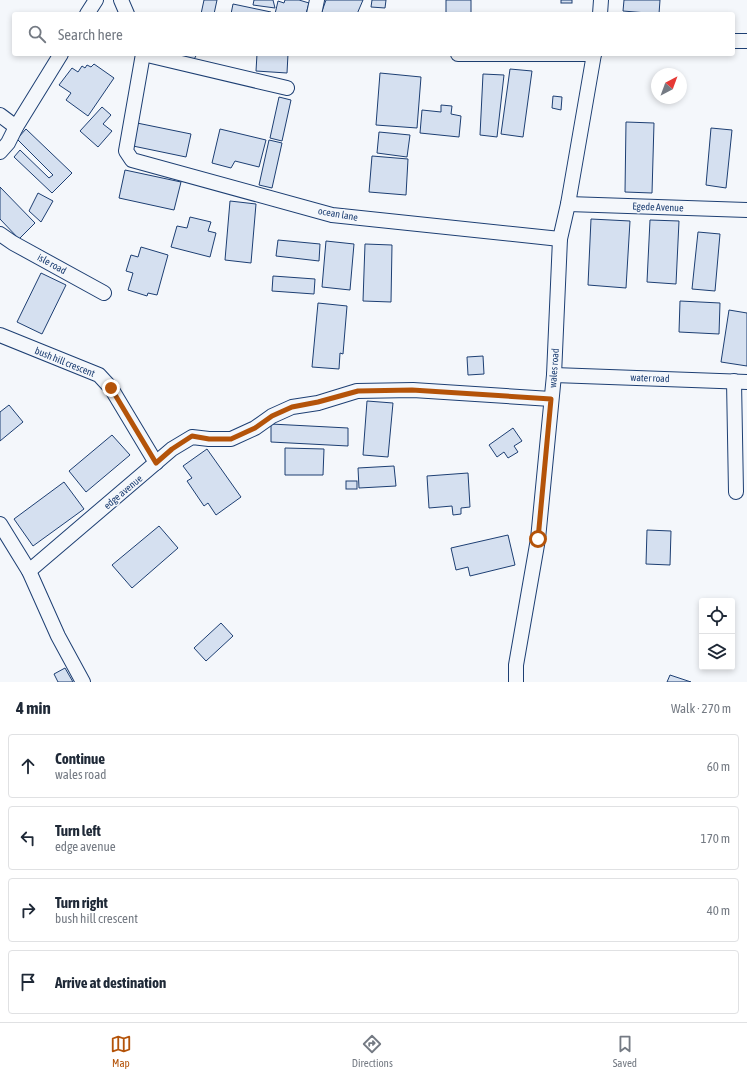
<!DOCTYPE html>
<html lang="en">
<head>
<meta charset="utf-8">
<style>
	body { margin:0; font-family:"Asap Condensed",sans-serif; background:#f2f2f3; color:#1f2937 }
	.controls { position:absolute; right:12px; bottom:12px; display:grid; overflow:hidden; border-radius:4px; box-shadow:0 2px 6px #0003 }
	.controls button { width:36px; height:36px; display:grid; place-items:center; padding:0; border:0; border-bottom:1px solid #e0e1e3; background:#fff; color:#1f2937; font:20px sans-serif }
	.compass { position:absolute; left:651px; top:68px; width:36px; height:36px; border-radius:50%; background:#fff; box-shadow:0 2px 6px #0003; rotate:41deg }
	.stop { position:absolute; width:12px; height:12px; margin:-9px; border:3px solid #b45309; border-radius:50%; background:#fff }
	.stop.end { background:#b45309; border-color:#fff; box-shadow:0 1px 4px #0008 }
	.list { margin:0; padding:0; list-style:none }
	h2 { display:flex; justify-content:space-between; align-items:center; height:52px; margin:0; padding:0 16px; font-size:17px }
	h2 small { font-size:13px; font-weight:400; color:#747a83 }
	.list li { display:grid; grid-template-columns:26px 1fr auto; gap:12px; align-items:center; box-sizing:border-box; height:64px; margin:0 8px 8px; padding:0 8px; border:1px solid #e0e1e3; border-radius:4px }
	.list b { display:block; font-size:15px; white-space:nowrap }
	.list p { margin:0; font-size:13px; white-space:nowrap; color:#747a83 }
	.list em { font-size:13px; font-style:normal; color:#747a83 }
	.icon { flex:none; width:22px; height:22px; fill:none; stroke:currentColor; stroke-width:2; stroke-linecap:round; stroke-linejoin:round }
	.map { position:relative; flex:none; width:747px; height:682px; overflow:hidden }
	.search { position:absolute; background:#fff; box-shadow:0 2px 6px #0003; left:12px; right:12px; top:12px; height:44px; display:flex; align-items:center; gap:10px; box-sizing:border-box; padding:0 14px; border-radius:4px; color:#747a83; font-size:15px }
	.sheet { height:340px; background:#fff }
	nav { display:flex; justify-content:space-around; align-items:center; box-sizing:border-box; height:56px; border-top:1px solid #e0e1e3; background:#fff; font-size:11px; color:#747a83 }
	nav a { display:grid; justify-items:center; gap:2px }
	nav .on { color:#b45309 }
	.map>svg:first-child { display:block }
	.building { fill:#d5e0f0; stroke:#1d3f73 }
	.lines { fill:none; stroke-linecap:round; stroke-linejoin:round }
	.minor-casing { stroke:#1d3f73; stroke-width:16 }
	.minor { stroke:#f4f7fb; stroke-width:14 }
	.route { stroke:#b45309; stroke-width:5 }
	.labels { text-anchor:middle; dominant-baseline:central; stroke-width:3; stroke-linejoin:round; paint-order:stroke }
	.street-label { font-size:10px; fill:#1d3f73; stroke:#f4f7fb }
</style>
</head>
<body>
<div class="map">
<svg width="747" height="682" viewBox="0 0 747 682">
	<rect width="100%" height="100%" fill="#f4f7fb"/>
	<!-- building -->
	<g class="building">
		<polygon points="204,0 217,0 214,14 201,14"/>
		<polygon points="254,0 273,0 275,8 253,5"/>
		<polygon points="285,0 299,0 309,3 306,14 275,14 278,1 284,3"/>
		<polygon points="326,0 363,0 357,14 321,14"/>
		<polygon points="372,0 386,0 385,8 371,7"/>
		<rect x="446" y="0" width="25" height="14"/>
		<rect x="561" y="0" width="11" height="3"/>
		<polygon points="624,0 660,0 659,14 623,11"/>
		<polygon points="233,4 271,12 271,14 231,14"/>
		<polygon points="178,54 197,54 192,63"/>
		<polygon points="257,54 288,54 287,73 256,71"/>
		<polygon points="94,64 114,78 88,116 66,100 71,93 59,85 72,68 78,72 82,66 85,68 87,65 91,67"/>
		<polygon points="510,69 532,71 523,137 501,134"/>
		<polygon points="380,73 421,77 417,128 376,125"/>
		<polygon points="483,74 504,75 497,137 480,135"/>
		<polygon points="553,96 562,97 561,110 552,108"/>
		<polygon points="279,97 291,100 282,141 270,138"/>
		<polygon points="441,105 452,106 451,114 461,116 459,137 420,133 422,110 441,112"/>
		<polygon points="102,107 111,115 103,124 112,131 98,147 80,131"/>
		<polygon points="626,122 654,123 652,193 625,192"/>
		<polygon points="137,123 191,134 186,157 133,146"/>
		<polygon points="711,128 732,130 726,188 706,185"/>
		<polygon points="26,129 72,173 52,193 14,157 20,150 49,178 53,175 17,139"/>
		<polygon points="220,129 266,140 259,167 235,161 231,168 212,163"/>
		<polygon points="379,132 410,135 407,157 377,153"/>
		<polygon points="269,140 282,143 272,188 259,185"/>
		<polygon points="372,156 408,159 406,195 369,192"/>
		<polygon points="125,170 181,182 174,210 119,198"/>
		<polygon points="0,187 35,223 19,239 0,219"/>
		<polygon points="38,193 53,201 41,222 29,211"/>
		<polygon points="230,201 256,204 251,263 225,260"/>
		<polygon points="190,217 211,222 208,231 216,233 210,257 171,247 177,226 187,228"/>
		<polygon points="591,219 630,221 626,288 588,285"/>
		<polygon points="650,220 679,221 676,284 647,282"/>
		<polygon points="698,232 720,234 715,291 692,289"/>
		<polygon points="278,240 320,244 319,261 276,256"/>
		<polygon points="326,241 354,244 350,290 322,287"/>
		<polygon points="365,244 392,245 391,302 363,301"/>
		<polygon points="141,247 168,255 157,295 148,293 147,296 128,290 133,273 126,271 131,255 138,257"/>
		<polygon points="41,273 66,285 42,334 17,322"/>
		<polygon points="273,276 315,279 314,294 272,291"/>
		<polygon points="680,301 720,303 719,334 679,332"/>
		<polygon points="318,303 347,306 343,354 340,353 339,369 312,367"/>
		<polygon points="729,310 747,313 747,366 721,362"/>
		<polygon points="483,356 484,374 468,375 467,357"/>
		<polygon points="367,401 393,403 388,457 363,455"/>
		<polygon points="9,405 23,422 0,441 0,412"/>
		<polygon points="271,424 348,428 348,446 271,442"/>
		<polygon points="513,428 522,441 514,446 518,452 508,458 504,452 497,457 489,445"/>
		<polygon points="112,435 130,455 86,492 69,471"/>
		<polygon points="285,448 324,449 323,475 285,475"/>
		<polygon points="207,449 241,497 216,515 208,503 204,506 187,481 192,478 183,466"/>
		<polygon points="394,466 396,486 359,488 358,468"/>
		<polygon points="468,473 470,507 461,508 461,514 453,515 452,506 429,508 427,476"/>
		<rect x="346" y="481" width="11" height="8"/>
		<polygon points="64,482 84,509 33,546 14,519"/>
		<polygon points="159,526 178,548 132,588 112,565"/>
		<polygon points="647,530 671,531 670,565 646,564"/>
		<polygon points="508,535 515,565 470,576 468,567 456,570 451,548"/>
		<polygon points="221,623 233,636 206,661 194,648"/>
		<polygon points="65,668 73,682 58,682 54,674"/>
		<polygon points="670,675 691,682 667,682"/>
	</g>
	<g class="lines">
		<!-- minor casing -->
		<g class="minor-casing">
			<g id="minor">
				<polyline points="121,0 127,14"/>
				<polyline points="87,14 96,0"/>
				<polyline points="314,14 317,0"/>
				<polyline points="600,14 601,0"/>
				<polyline points="733,41 747,41"/>
				<polyline points="143,54 126,151 132,160 332,215 560,239"/>
				<polyline points="143,54 287,88"/>
				<polyline points="458,54 594,54"/>
				<polyline points="0,115 16,127"/>
				<polyline points="0,152 8,143 16,127 61,54"/>
				<polyline points="568,204 747,210"/>
				<polyline points="0,234 13,243 104,293"/>
				<polyline points="0,335 99,375 111,388 156,463"/>
				<polyline points="554,375 747,382"/>
				<polyline points="734,381 736,492"/>
				<polyline points="0,524 29,571 58,636 83,682"/>
				<polyline points="29,571 172,449 192,437 209,439 231,439 255,428 272,416 292,407 318,403 357,391 413,390 551,399"/>
				<polyline points="516,682 516,665 538,539 554,375 560,239 568,204 594,54"/>
			</g>
		</g>
		<!-- minor -->
		<use href="#minor" class="minor"/>
	</g>
	<g class="lines">
		<!-- route -->
		<polyline class="route" points="111,388 156,463 172,449 192,436 209,439 231,439 255,428 272,416 292,407 318,402 358,391 412,390 551,399 538,539"/>
	</g>
	<g class="labels">
		<!-- street labels -->
		<g class="street-label">
			<text transform="translate(658 207) rotate(2)">Egede Avenue</text>
			<text transform="translate(338 214) rotate(10)">ocean lane</text>
			<text transform="translate(52 264) rotate(29)">isle road</text>
			<text transform="translate(65 362) rotate(22)">bush hill crescent</text>
			<text transform="translate(554 368) rotate(-86)">wales road</text>
			<text transform="translate(650 378) rotate(2)">water road</text>
			<text transform="translate(123 492) rotate(-40)">edge avenue</text>
		</g>
	</g>
</svg>
<div class="controls">
<button><svg class="icon" aria-label="locate" viewBox="0 0 24 24"><circle cx="12" cy="12" r="6"/><path d="M12 2v4M12 18v4M2 12h4M18 12h4"/></svg></button>
<button><svg class="icon" aria-label="layers" viewBox="0 0 24 24"><path d="M12 4l9 5-9 5-9-5zM3 14l9 5 9-5"/></svg></button>
</div>
<svg class="compass" viewBox="-18 -18 36 36"><path d="M0-13l5 13h-10z" fill="#e53935"/><path d="M0 13l5-13h-10z" fill="#747a83"/></svg>
<div class="stop" style="left:538px;top:539px"></div>
<div class="stop end" style="left:111px;top:388px"></div>
<div class="search"><svg class="icon" aria-label="search" viewBox="0 0 24 24"><circle cx="10" cy="10" r="6"/><path d="M15 15l6 6"/></svg>Search here</div>
</div>
<section class="sheet">
<h2>4 min<small>Walk · 270 m</small></h2>
<ul class="list">
<li><svg class="icon" aria-label="ahead" viewBox="0 0 24 24"><path d="M12 20V5M6 11l6-6 6 6"/></svg><div><b>Continue</b><p>wales road</p></div><em>60 m</em></li>
<li><svg class="icon" aria-label="left" viewBox="0 0 24 24"><path d="M17 20v-9H6M10 6l-5 5 5 5"/></svg><div><b>Turn left</b><p>edge avenue</p></div><em>170 m</em></li>
<li><svg class="icon" aria-label="right" viewBox="0 0 24 24"><path d="M7 20v-9h11M14 6l5 5-5 5"/></svg><div><b>Turn right</b><p>bush hill crescent</p></div><em>40 m</em></li>
<li><svg class="icon" aria-label="arrive" viewBox="0 0 24 24"><path d="M6 21V4h12l-3 4 3 4H6"/></svg><div><b>Arrive at destination</b></div></li>
</ul>
</section>
<nav>
<a class="on"><svg class="icon" aria-label="map" viewBox="0 0 24 24"><path d="M3 6l6-2 6 2 6-2v14l-6 2-6-2-6 2zM9 4v14M15 6v14"/></svg>Map</a>
<a><svg class="icon" aria-label="directions" viewBox="0 0 24 24"><path d="M12 3l9 9-9 9-9-9zM9 14v-3h6M13 9l2 2-2 2"/></svg>Directions</a>
<a><svg class="icon" aria-label="saved" viewBox="0 0 24 24"><path d="M7 4h10v16l-5-4-5 4z"/></svg>Saved</a>
</nav>
</body>
</html>
